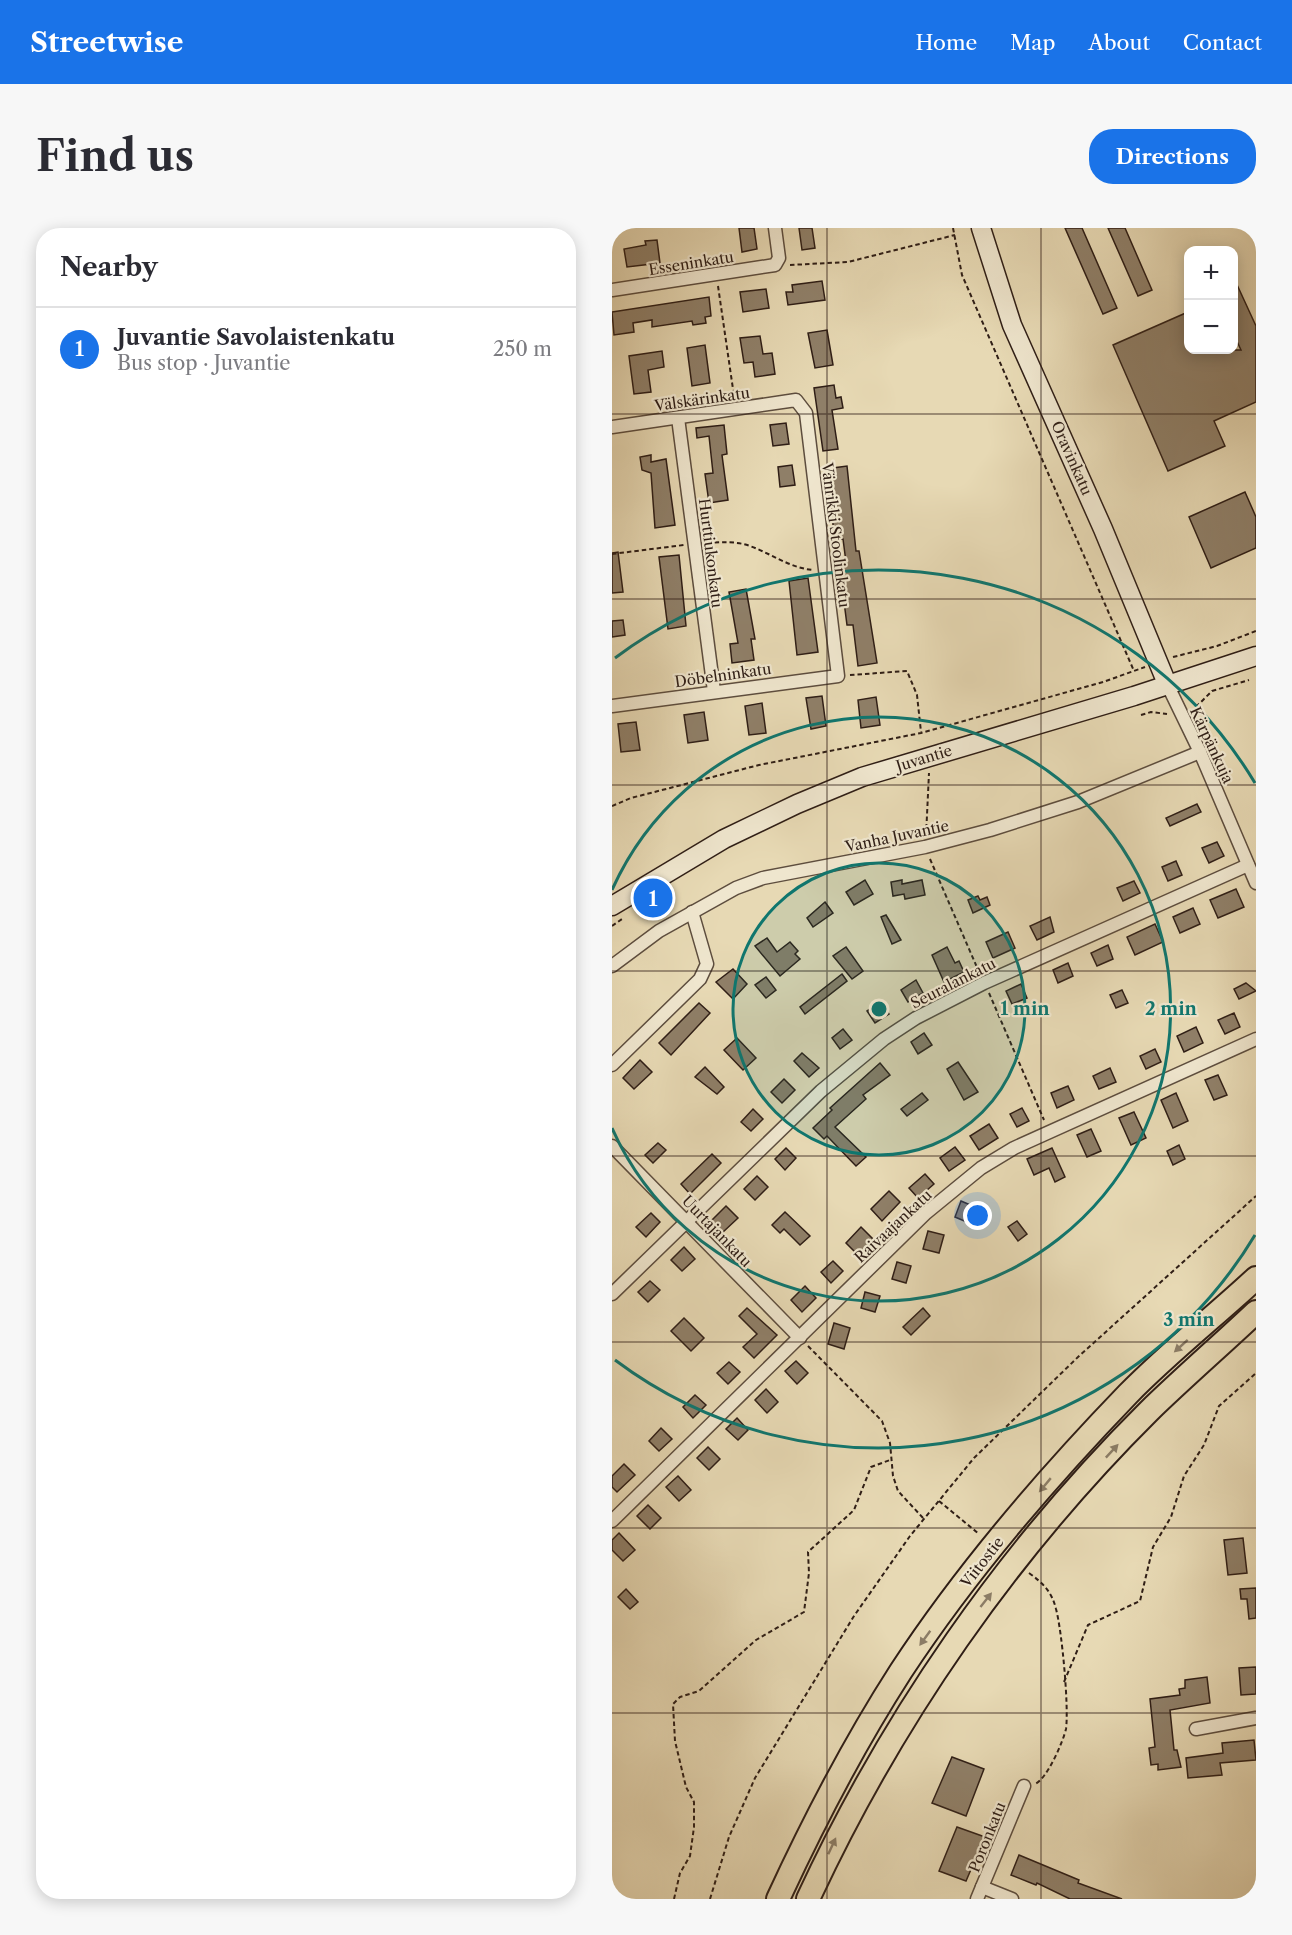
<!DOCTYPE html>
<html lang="en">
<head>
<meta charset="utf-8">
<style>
	body { margin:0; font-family:"Libre Caslon Text",serif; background:#f7f7f7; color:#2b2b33 }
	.controls { position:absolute; right:18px; top:18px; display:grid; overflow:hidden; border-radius:12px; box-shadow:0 3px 15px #0003 }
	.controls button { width:54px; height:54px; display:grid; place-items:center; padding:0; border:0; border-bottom:2px solid #e1e1e2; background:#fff; color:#2b2b33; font:30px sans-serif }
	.you { position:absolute; left:366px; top:988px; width:21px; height:21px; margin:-15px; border:4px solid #fff; border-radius:50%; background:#1a73e8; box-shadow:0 0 0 9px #1a73e833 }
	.badge { display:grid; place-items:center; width:39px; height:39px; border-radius:50%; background:#1a73e8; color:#fff; font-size:20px; font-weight:700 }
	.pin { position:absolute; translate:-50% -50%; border:3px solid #fff; box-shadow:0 2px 6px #0006 }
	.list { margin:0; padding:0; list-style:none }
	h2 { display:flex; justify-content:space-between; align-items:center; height:78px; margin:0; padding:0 24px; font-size:26px }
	h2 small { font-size:20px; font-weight:400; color:#7c7c81 }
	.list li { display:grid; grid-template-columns:39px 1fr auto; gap:18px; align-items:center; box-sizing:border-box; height:84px; padding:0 24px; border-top:2px solid #e1e1e2 }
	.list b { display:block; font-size:22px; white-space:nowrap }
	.list p { margin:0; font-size:20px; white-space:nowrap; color:#7c7c81 }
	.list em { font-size:20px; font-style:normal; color:#7c7c81 }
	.map { position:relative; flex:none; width:644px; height:1671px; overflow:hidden; border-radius:24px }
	header { display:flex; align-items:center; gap:36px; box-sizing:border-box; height:84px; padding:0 30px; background:#1a73e8; color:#fff }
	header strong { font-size:28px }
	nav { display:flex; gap:33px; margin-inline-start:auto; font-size:21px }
	.intro { display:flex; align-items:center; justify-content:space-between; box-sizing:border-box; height:144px; padding:0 36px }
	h1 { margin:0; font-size:42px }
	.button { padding:15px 27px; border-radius:24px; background:#1a73e8; color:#fff; font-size:21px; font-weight:700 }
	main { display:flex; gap:36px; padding:0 36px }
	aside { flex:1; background:#fff; border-radius:24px; box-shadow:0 3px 15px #0003 }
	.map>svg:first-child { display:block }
	.building { fill:#8f7f68; stroke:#2f1e16; stroke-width:1.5 }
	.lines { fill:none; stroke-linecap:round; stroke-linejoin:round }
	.street-casing { stroke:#5d4d3e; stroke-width:15 }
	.secondary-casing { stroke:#2f1e16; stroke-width:21 }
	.highway-casing { stroke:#2f1e16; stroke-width:26 }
	.path { stroke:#2f1e16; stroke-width:2; stroke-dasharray:4.5 3; stroke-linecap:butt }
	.street { stroke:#efe6ce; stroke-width:12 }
	.secondary { stroke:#efe6ce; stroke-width:18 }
	.highway { stroke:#e7d9b4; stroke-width:22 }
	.oneway { fill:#8b7c65 }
	.grid { fill:none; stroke:#2f1e16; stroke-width:1.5; stroke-opacity:0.55 }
	.ring { fill:none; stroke:#0f766e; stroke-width:3 }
	.labels { text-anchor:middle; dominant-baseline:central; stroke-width:4.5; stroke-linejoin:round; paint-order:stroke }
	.street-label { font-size:15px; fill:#2f1e16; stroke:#efe6ce }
	.centre { fill:#0f766e; stroke:#efe6ce; stroke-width:3 }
	.ring-label { font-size:18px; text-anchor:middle; font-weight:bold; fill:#0f766e; stroke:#efe6ce; stroke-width:4.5; stroke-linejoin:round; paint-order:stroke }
</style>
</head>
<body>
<header>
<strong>Streetwise</strong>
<nav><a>Home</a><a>Map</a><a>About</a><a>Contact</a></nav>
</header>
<div class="intro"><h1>Find us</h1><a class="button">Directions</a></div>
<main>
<aside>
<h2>Nearby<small></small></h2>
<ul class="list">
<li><span class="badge">1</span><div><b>Juvantie Savolaistenkatu</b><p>Bus stop · Juvantie</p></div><em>250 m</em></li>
</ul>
</aside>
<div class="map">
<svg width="644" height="1671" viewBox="0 0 644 1671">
	<rect width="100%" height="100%" fill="#e7d9b4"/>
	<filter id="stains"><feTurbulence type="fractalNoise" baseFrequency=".00333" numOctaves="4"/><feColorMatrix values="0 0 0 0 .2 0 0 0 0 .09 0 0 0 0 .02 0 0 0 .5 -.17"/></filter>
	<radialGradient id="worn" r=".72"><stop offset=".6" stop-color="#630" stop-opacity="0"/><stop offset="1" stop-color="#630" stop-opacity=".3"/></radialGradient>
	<!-- building -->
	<g class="building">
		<polygon points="127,0 142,0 145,21 130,24"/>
		<polygon points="187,0 200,0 203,20 190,22"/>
		<polygon points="453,0 470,0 505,80 491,86"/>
		<polygon points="496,0 513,0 540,62 526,68"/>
		<polygon points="45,12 48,35 15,39 12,21 34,17 33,13"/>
		<polygon points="621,48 644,98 644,174 602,193 613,218 556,243 501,117 576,84 576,122 629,122 621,105"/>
		<polygon points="210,53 213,72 176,77 174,64 181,64 180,57"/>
		<polygon points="154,61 157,80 131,84 128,64"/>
		<polygon points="97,69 99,88 93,89 94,95 81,97 80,93 40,99 40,92 21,95 22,104 2,107 0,84"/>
		<polygon points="215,102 221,137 203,140 196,105"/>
		<polygon points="148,108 151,126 160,125 163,146 143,149 141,134 132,135 128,110"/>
		<polygon points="93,117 98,155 80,158 75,120"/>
		<polygon points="50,123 52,139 36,142 39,164 22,166 17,128"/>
		<polygon points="222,157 224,170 229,169 231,180 220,182 226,221 211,223 202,160"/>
		<polygon points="174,195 177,216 161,218 158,197"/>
		<polygon points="112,197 115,226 110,227 116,272 97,275 93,246 101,245 97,208 85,210 84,200"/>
		<polygon points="39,227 39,234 54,231 63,297 43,300 39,245 30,242 28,229"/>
		<polygon points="180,237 183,257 168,259 166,239"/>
		<polygon points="235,238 244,323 247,323 265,435 246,438 241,397 235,397 227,335 234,334 231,311 223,312 215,250 223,249 221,240"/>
		<polygon points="633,264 644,289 644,320 599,340 577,289"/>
		<polygon points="6,324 11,364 0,365 0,325"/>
		<polygon points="67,327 74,398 56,401 47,329"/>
		<polygon points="196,350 206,424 185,427 177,353"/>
		<polygon points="134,361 143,411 139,411 142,432 120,435 118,416 126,415 117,364"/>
		<polygon points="11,392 13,407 0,409 0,393"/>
		<polygon points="210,468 214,498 199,501 194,470"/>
		<polygon points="264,469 268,497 249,500 246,472"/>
		<polygon points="150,475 154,505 137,507 133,478"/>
		<polygon points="92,484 96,512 76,515 72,487"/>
		<polygon points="24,494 28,522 9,524 6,496"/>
		<polygon points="585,576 589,584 558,598 554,590"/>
		<polygon points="605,614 612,628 597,635 590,620"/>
		<polygon points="564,633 570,647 556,653 550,639"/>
		<polygon points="253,652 261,666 242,677 234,664"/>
		<polygon points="290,652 290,656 310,652 313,667 293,671 292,666 281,668 279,654"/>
		<polygon points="522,653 528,665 511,673 505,660"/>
		<polygon points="624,661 632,679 606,690 598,672"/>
		<polygon points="366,668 368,672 375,669 378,677 361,685 356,672"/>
		<polygon points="213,674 221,685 201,699 195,690"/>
		<polygon points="581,680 588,696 568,705 561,689"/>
		<polygon points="274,687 289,712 280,716 269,689"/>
		<polygon points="438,689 442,704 425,712 418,698"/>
		<polygon points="543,696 551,714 523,727 515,709"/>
		<polygon points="396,704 403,720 381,730 374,714"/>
		<polygon points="155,710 165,724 178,714 186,723 183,726 188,731 168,748 143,718"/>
		<polygon points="496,717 501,731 485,738 479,725"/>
		<polygon points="234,719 251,743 240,751 221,728"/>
		<polygon points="335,719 343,735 347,733 352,744 332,754 320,727"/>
		<polygon points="456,735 461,748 446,755 441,742"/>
		<polygon points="121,741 135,756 121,771 104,754"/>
		<polygon points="230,746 235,753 193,786 188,779"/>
		<polygon points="154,749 164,762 154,770 143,757"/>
		<polygon points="304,752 311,765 296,774 289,762"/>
		<polygon points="634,755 644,763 627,771 622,761"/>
		<polygon points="409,756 415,770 400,776 394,763"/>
		<polygon points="510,762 516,775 504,780 498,767"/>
		<polygon points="269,773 277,786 263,795 255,783"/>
		<polygon points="87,775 98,785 59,827 47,815"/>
		<polygon points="622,785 628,799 613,806 606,792"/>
		<polygon points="584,799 591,815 572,824 565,808"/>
		<polygon points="231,801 240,812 228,821 220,810"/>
		<polygon points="312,805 320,817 306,826 299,814"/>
		<polygon points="125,810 144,830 131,842 112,822"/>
		<polygon points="543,821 549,834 534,841 528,828"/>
		<polygon points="190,825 207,840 197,849 182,833"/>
		<polygon points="28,832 40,844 22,861 11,850"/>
		<polygon points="346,834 366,864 352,872 335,841"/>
		<polygon points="268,835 278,847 251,867 254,871 223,899 254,929 244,938 215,908 212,911 201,900 220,882 218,880"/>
		<polygon points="93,839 112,859 105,866 83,849"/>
		<polygon points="498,840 504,854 487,861 481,848"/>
		<polygon points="606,847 615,867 602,872 593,852"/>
		<polygon points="172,851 183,862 170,875 159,864"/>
		<polygon points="456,858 462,872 445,880 439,865"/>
		<polygon points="310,865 316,872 295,888 289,881"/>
		<polygon points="564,865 576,893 561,900 549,872"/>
		<polygon points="410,880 417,893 405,899 398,886"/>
		<polygon points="141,881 151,891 139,903 129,894"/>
		<polygon points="522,884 534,910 519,917 507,890"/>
		<polygon points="377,896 386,910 367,922 358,908"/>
		<polygon points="479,901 489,923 475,929 465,907"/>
		<polygon points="46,915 54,922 41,935 33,927"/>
		<polygon points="567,917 573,931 561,937 555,923"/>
		<polygon points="343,919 353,932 337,943 328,930"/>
		<polygon points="174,920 184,930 173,942 163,931"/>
		<polygon points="440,920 453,949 443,954 437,940 422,947 415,931"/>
		<polygon points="100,926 109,935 78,966 69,956"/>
		<polygon points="313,946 322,956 306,970 297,960"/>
		<polygon points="145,948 156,959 143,972 132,961"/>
		<polygon points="277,963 288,974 270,993 259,981"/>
		<polygon points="349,973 363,979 357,995 343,989"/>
		<polygon points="114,978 126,990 110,1005 99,993"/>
		<polygon points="173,984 198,1008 188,1017 172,1001 168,1005 160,997"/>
		<polygon points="39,985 48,994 34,1009 24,999"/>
		<polygon points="405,993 415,1006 406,1013 396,999"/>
		<polygon points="249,999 262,1012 246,1027 234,1015"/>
		<polygon points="316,1003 332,1007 327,1025 311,1021"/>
		<polygon points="72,1019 83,1031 70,1043 59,1032"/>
		<polygon points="221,1033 231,1043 219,1055 209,1044"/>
		<polygon points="285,1034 299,1038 294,1055 280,1051"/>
		<polygon points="38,1053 48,1062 36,1074 26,1064"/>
		<polygon points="193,1058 204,1070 190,1084 179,1072"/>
		<polygon points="253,1064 268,1068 263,1084 249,1080"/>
		<polygon points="135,1080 165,1107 142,1130 131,1119 145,1106 127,1088"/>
		<polygon points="311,1080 318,1088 299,1107 291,1099"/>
		<polygon points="72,1090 92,1110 79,1123 59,1103"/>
		<polygon points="222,1095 238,1100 232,1121 216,1116"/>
		<polygon points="184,1133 196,1145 185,1156 173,1143"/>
		<polygon points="117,1134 128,1144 116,1156 105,1145"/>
		<polygon points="154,1161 166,1174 155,1185 143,1172"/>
		<polygon points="83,1167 94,1177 81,1190 71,1179"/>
		<polygon points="125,1190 136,1202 126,1212 114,1201"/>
		<polygon points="49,1200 60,1211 47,1223 37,1213"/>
		<polygon points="96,1219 108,1231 97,1242 85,1230"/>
		<polygon points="12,1236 23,1247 5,1264 0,1259 0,1248"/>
		<polygon points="66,1248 79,1262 67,1273 54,1259"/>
		<polygon points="36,1277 49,1290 38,1301 25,1288"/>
		<polygon points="7,1305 23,1322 11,1333 0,1322 0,1312"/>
		<polygon points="631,1310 635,1345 616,1347 612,1312"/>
		<polygon points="644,1360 644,1390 637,1391 635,1371 629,1371 628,1361"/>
		<polygon points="14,1361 26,1374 18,1381 6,1369"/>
		<polygon points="644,1439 644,1466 629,1467 627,1440"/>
		<polygon points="595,1449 598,1475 558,1482 562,1522 565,1522 569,1539 546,1542 546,1536 539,1537 537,1520 543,1519 538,1471 568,1467 567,1461 573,1460 573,1452"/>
		<polygon points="642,1512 644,1532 608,1535 610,1547 576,1550 574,1530 611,1525 610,1515"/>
		<polygon points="340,1529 372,1541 354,1588 320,1575"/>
		<polygon points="345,1599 373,1609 354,1653 327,1643"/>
		<polygon points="407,1627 467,1652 466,1655 510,1671 458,1671 425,1655 424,1657 399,1647"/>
	</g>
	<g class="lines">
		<!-- street casing -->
		<g class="street-casing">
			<g id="street">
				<polyline points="0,62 163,37 167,30 163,0"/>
				<polyline points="66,190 102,463"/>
				<polyline points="0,199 184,172 194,185 226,448 0,478"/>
				<polyline points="556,458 588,524 644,655"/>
				<polyline points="0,738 47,703 124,660 151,650 313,619 378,602 466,574 588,524"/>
				<polyline points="0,837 88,751 95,736 80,684"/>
				<polyline points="0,918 188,1110"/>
				<polyline points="0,1066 209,863 272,811 304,790 372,755 636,637"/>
				<polyline points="0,1293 314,985 369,940 402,920 644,811"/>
				<polyline points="584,1501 644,1490"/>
				<polyline points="370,1659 400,1671"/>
				<polyline points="365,1671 412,1558"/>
			</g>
		</g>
		<!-- secondary casing -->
		<g class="secondary-casing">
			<g id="secondary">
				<polyline points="369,0 400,97 491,301 556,458"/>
				<polyline points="0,678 112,611 185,576 250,549 522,468 644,428"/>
			</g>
		</g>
		<!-- highway casing -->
		<g class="highway-casing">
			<g id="highway">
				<path d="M166,1671C202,1593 242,1516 289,1443C354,1344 433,1252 516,1166C556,1125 602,1089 644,1050"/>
				<path d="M196,1671C280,1490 396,1323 537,1183C572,1149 609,1117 644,1084"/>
			</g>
		</g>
		<!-- path -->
		<g class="path">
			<polyline points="341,0 350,47 522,443"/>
			<polyline points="178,37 236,34 343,7"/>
			<polyline points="106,58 122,168"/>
			<path d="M95,315C110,314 124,313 138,318C160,326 178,340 201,342"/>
			<polyline points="0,326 72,317"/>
			<polyline points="561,429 605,418 644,403"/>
			<polyline points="238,447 295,443 305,467 309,504"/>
			<polyline points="584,479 600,463 637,452"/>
			<polyline points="529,487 539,484 555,486"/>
			<polyline points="0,578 19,570 147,537 309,505 491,454 533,439"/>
			<polyline points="314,608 317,545"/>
			<polyline points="318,631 367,744"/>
			<polyline points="0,698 10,691"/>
			<polyline points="377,765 432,892"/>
			<polyline points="196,1118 270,1193 278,1215 281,1248 286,1263 312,1291"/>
			<polyline points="327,1273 367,1306"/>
			<path d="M417,1345C431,1355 440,1364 444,1381C450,1403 457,1479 454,1501C451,1514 435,1551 423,1556"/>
			<polyline points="452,1454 476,1397 528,1373 541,1319 559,1289 572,1248 592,1217 607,1178 644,1145"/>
			<polyline points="62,1671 68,1645 78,1628 82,1599 82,1574 74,1559 63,1513 61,1476 68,1469 87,1463 144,1412 192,1384 197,1345 196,1324 242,1282 259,1239 278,1232"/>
			<polyline points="98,1671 117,1609 143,1550 242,1388 298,1308 362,1230 466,1129 644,968"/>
		</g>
		<!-- street -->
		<use href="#street" class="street"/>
		<!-- secondary -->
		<use href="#secondary" class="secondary"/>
		<!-- highway -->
		<use href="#highway" class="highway"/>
	</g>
	<!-- one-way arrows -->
	<defs><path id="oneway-solid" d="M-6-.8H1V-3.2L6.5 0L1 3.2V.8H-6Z" transform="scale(1.5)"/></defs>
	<g class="oneway">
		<use href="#oneway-solid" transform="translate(569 1118) rotate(138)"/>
		<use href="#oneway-solid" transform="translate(500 1223) rotate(-47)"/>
		<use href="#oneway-solid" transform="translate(433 1257) rotate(130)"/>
		<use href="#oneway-solid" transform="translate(374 1372) rotate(-52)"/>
		<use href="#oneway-solid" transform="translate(313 1410) rotate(126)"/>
		<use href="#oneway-solid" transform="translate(220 1618) rotate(-65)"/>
	</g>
	<!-- grid -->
	<path class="grid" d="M215,0V1671M429,0V1671M0,186H644M0,371H644M0,557H644M0,743H644M0,928H644M0,1114H644M0,1300H644M0,1485H644"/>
	<!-- distance rings -->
	<circle cx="267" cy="781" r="146" fill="#0f766e" fill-opacity=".12"/>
	<g class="ring">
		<circle cx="267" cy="781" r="146"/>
		<path d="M0 662A292 292 0 1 1 0 900"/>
		<path d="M643 1007A439 439 0 0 1 3 1132M3 430A439 439 0 0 1 643 555"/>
	</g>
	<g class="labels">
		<!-- street labels -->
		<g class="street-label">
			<text transform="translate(79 35) rotate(-9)">Esseninkatu</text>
			<text transform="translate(90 171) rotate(-8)">Välskärinkatu</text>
			<text transform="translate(460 230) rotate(66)">Oravinkatu</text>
			<text transform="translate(224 307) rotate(83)">Vänrikki Stoolinkatu</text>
			<text transform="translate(99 325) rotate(83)">Hurttiukonkatu</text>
			<text transform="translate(111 447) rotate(-8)">Döbelninkatu</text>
			<text transform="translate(600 517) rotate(65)">Kärpänkuja</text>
			<text transform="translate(312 530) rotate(-17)">Juvantie</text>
			<text transform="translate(285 608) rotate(-12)">Vanha Juvantie</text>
			<text transform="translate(341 755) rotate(-27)">Seuralankatu</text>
			<text transform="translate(281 998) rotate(-43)">Raivaajankatu</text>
			<text transform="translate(105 1003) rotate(46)">Uurtajankatu</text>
			<text transform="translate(370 1334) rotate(-52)">Viitostie</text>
			<text transform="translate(375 1609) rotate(-68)">Poronkatu</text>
		</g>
	</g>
	<circle cx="267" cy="781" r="9" class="centre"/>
	<g class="ring-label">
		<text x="413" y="787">1 min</text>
		<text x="559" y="787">2 min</text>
		<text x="577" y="1098">3 min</text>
	</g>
	<rect width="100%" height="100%" filter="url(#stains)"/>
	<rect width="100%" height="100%" fill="url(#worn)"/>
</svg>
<div class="controls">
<button>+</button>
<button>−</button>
</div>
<div class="you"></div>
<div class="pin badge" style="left:41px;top:670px">1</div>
</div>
</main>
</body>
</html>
